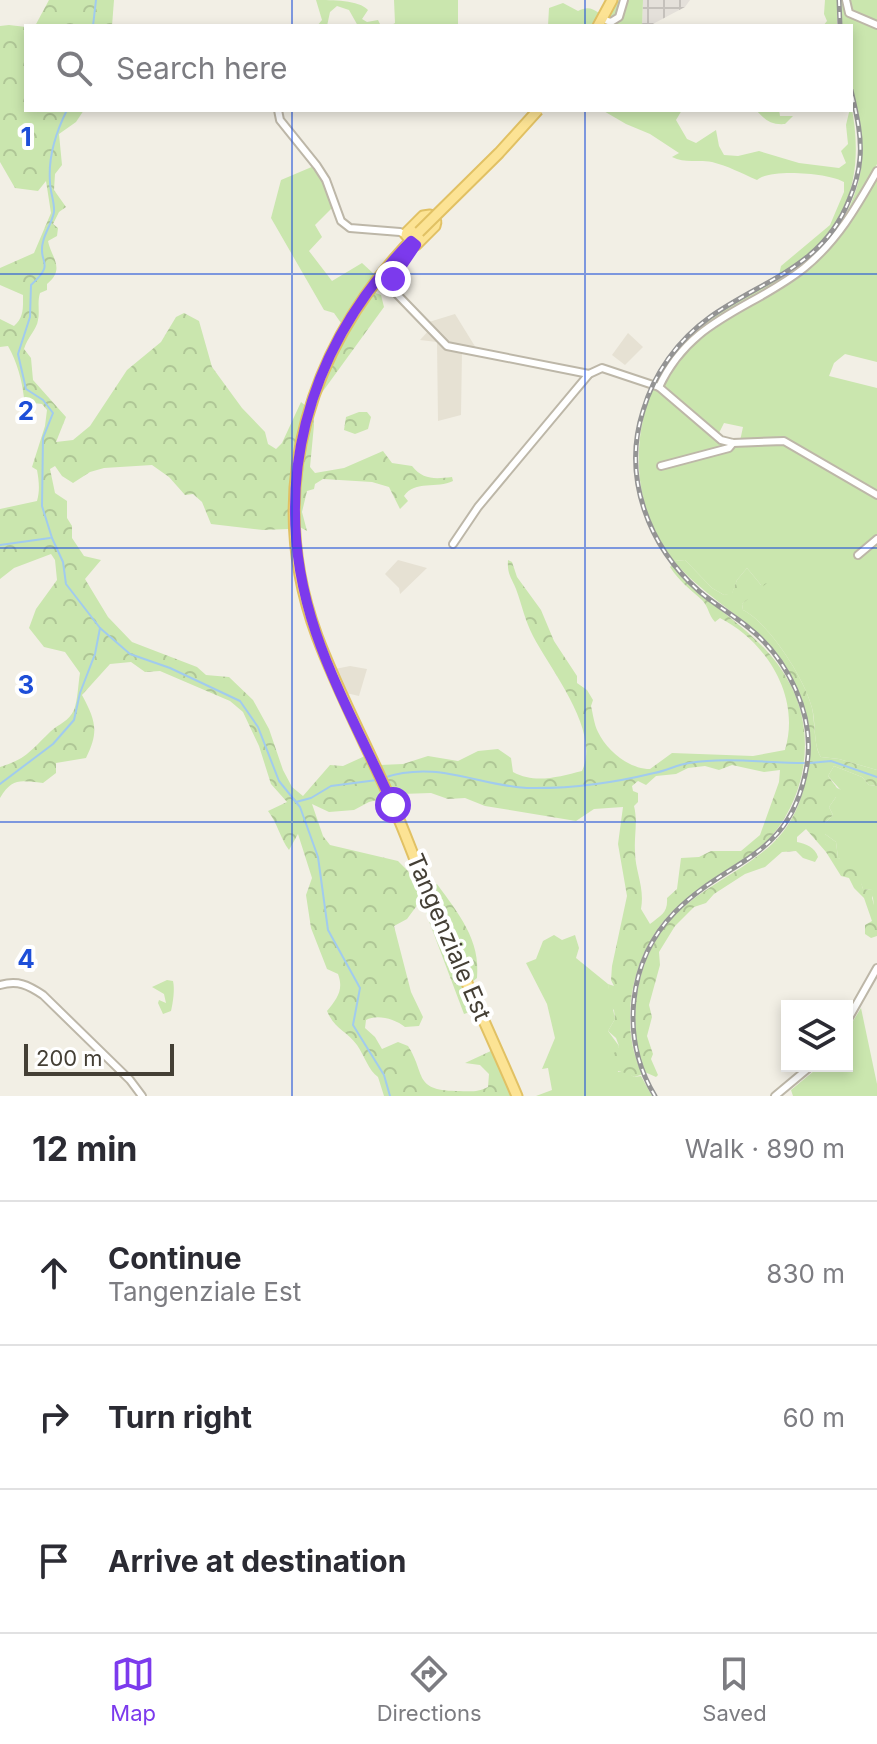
<!DOCTYPE html>
<html lang="en">
<head>
<meta charset="utf-8">
<style>
	body { margin:0; font-family:Inter,sans-serif; background:#f2f2f3; color:#2b2b33 }
	.controls { position:absolute; right:24px; bottom:24px; display:grid; overflow:hidden; border-radius:0px; box-shadow:0 4px 12px #0003 }
	.controls button { width:72px; height:72px; display:grid; place-items:center; padding:0; border:0; border-bottom:2px solid #e1e1e2; background:#fff; color:#2b2b33; font:40px sans-serif }
	.scale { position:absolute; left:24px; bottom:20px; width:150px; box-sizing:border-box; padding-left:8px; border:4px solid #443f35; border-top:0; font-size:22px; line-height:28px; white-space:nowrap; color:#443f35; -webkit-text-stroke:6px #fff; paint-order:stroke }
	.stop { position:absolute; width:24px; height:24px; margin:-18px; border:6px solid #7c3aed; border-radius:50%; background:#fff }
	.stop.end { background:#7c3aed; border-color:#fff; box-shadow:0 2px 8px #0008 }
	.list { margin:0; padding:0; list-style:none }
	h2 { display:flex; justify-content:space-between; align-items:center; height:104px; margin:0; padding:0 32px; font-size:34px }
	h2 small { font-size:26px; font-weight:400; color:#7c7c81 }
	.list li { display:grid; grid-template-columns:52px 1fr auto; gap:24px; align-items:center; box-sizing:border-box; height:144px; padding:0 32px; border-top:2px solid #e1e1e2 }
	.list b { display:block; font-size:30px; white-space:nowrap }
	.list p { margin:0; font-size:26px; white-space:nowrap; color:#7c7c81 }
	.list em { font-size:26px; font-style:normal; color:#7c7c81 }
	.icon { flex:none; width:44px; height:44px; fill:none; stroke:currentColor; stroke-width:2; stroke-linecap:round; stroke-linejoin:round }
	.map { position:relative; flex:none; width:877px; height:1096px; overflow:hidden }
	.search { position:absolute; background:#fff; box-shadow:0 4px 12px #0003; left:24px; right:24px; top:24px; height:88px; display:flex; align-items:center; gap:20px; box-sizing:border-box; padding:0 28px; border-radius:0px; color:#7c7c81; font-size:30px }
	.sheet { height:536px; background:#fff }
	nav { display:flex; justify-content:space-around; align-items:center; box-sizing:border-box; height:112px; border-top:2px solid #e1e1e2; background:#fff; font-size:22px; color:#7c7c81 }
	nav a { display:grid; justify-items:center; gap:4px }
	nav .on { color:#7c3aed }
	.map>svg:first-child { display:block }
	.residential { fill:#e6e1d3 }
	.industrial { fill:url(#industrial-grid) }
	.grass { fill:#cae6ae }
	.forest { fill:url(#forest-crowns); fill-rule:evenodd }
	.lines { fill:none; stroke-linecap:round; stroke-linejoin:round }
	.stream { stroke:#a1cbee; stroke-width:2 }
	.street-casing { stroke:#bdb7a8; stroke-width:10 }
	.primary-casing { stroke:#e1c164; stroke-width:13 }
	.street { stroke:#fff; stroke-width:6 }
	.primary { stroke:#fce394; stroke-width:9 }
	.rail-casing { stroke:#949494; stroke-width:5 }
	.rail { stroke:#fff; stroke-width:2; stroke-dasharray:6; stroke-linecap:butt }
	.primary-bridge-casing { stroke:#e1c164; stroke-width:13; stroke-linecap:butt }
	.primary-bridge { stroke:#fce394; stroke-width:9 }
	.route { stroke:#7c3aed; stroke-width:10 }
	.grid { fill:none; stroke:#1d4ed8; stroke-width:2; stroke-opacity:0.55 }
	.labels { text-anchor:middle; dominant-baseline:central; stroke-width:8; stroke-linejoin:round; paint-order:stroke }
	.street-label { font-size:24px; fill:#443f35; stroke:#fff }
	.grid-label { font-size:26px; text-anchor:middle; font-weight:bold; fill:#1d4ed8; stroke:#fff; stroke-width:8; stroke-linejoin:round; paint-order:stroke }
</style>
</head>
<body>
<div class="map">
<svg width="877" height="1096" viewBox="0 0 877 1096">
	<defs>
		<pattern id="industrial-grid" width="8" height="8" patternUnits="userSpaceOnUse" patternTransform="scale(2)"><rect width="8" height="8" fill="#e4e0da"/><path d="M0 4h8M4 0v8" fill="none" stroke="#c5c1bc"/></pattern>
		<pattern id="forest-crowns" width="20" height="18" patternUnits="userSpaceOnUse" patternTransform="scale(2)"><rect width="20" height="18" fill="#cae6ae"/><path d="M2 6a3 3 0 1 1 6 0M12 15a3 3 0 1 1 6 0" fill="none" stroke="#afc696"/></pattern>
	</defs>
	<rect width="100%" height="100%" fill="#f2efe5"/>
	<!-- residential -->
	<g class="residential">
		<polygon points="455,314 476,348 462,351 461,415 438,421 437,342 420,340 432,327 429,322"/>
		<polygon points="628,333 643,347 625,365 612,355"/>
		<polygon points="398,560 427,568 400,594 399,588 385,574"/>
		<polygon points="350,666 367,669 359,696 346,693 335,669"/>
	</g>
	<!-- industrial -->
	<polygon class="industrial" points="643,0 690,0 685,7 649,26 642,26"/>
	<!-- grass -->
	<g class="grass">
		<path d="M316,0C332,0 359,0 368,10L362,19L367,22L378,20L381,26H358L349,10L337,6L330,12L327,26H317L322,20Z"/>
		<polygon points="394,0 458,0 458,26 390,26 395,23"/>
		<polygon points="619,0 643,0 642,26 603,26"/>
		<polygon points="825,0 837,0 837,26 823,26 827,21 824,14"/>
		<path d="M841,0H877V164L872,175L877,176V362L845,354L834,363L829,376L877,388V492L788,441H740L743,427L724,423L718,435L656,383C694,287 828,295 858,183C868,147 856,116 851,81C849,63 851,44 851,26H842Z"/>
		<path d="M563,3L578,11C586,7 591,7 599,13V26H548L549,8Z"/>
		<path d="M851,104C866,178 847,236 779,275L781,266L830,225L844,192V182C830,173 769,168 757,180C741,173 728,166 712,162C698,159 685,164 672,157L679,153L650,134L626,124L602,110H682L676,120L687,139L696,143L716,130L719,146L724,155L738,156L759,151L799,163L839,168L846,163L841,151L848,144L846,125Z"/>
		<path d="M756,110H779L780,116H793L785,124C771,125 765,120 756,110Z"/>
		<polygon points="314,166 325,185 332,208 315,225 322,237 309,251 332,281 362,263 375,275 341,323 334,313 324,310 271,218 281,180"/>
		<path d="M654,386L722,442L784,443L877,496V770L839,759L821,757C813,745 816,722 812,708C805,679 769,623 743,610L742,604L761,585L747,568L737,580L732,594L724,595L712,588L685,560L674,561C634,512 629,443 654,386Z"/>
		<path d="M834,766L862,777L869,785L877,786V906H874L872,890L863,889C860,877 850,862 838,858L836,842L825,834V823L833,815L829,807L836,797H847L828,776Z"/>
		<polygon points="554,935 562,940 575,935 579,948 576,958 608,984 615,1019 608,1031 619,1046 617,1052 618,1072 627,1072 634,1077 641,1076 652,1096 536,1096 552,1090 548,1068 542,1069 555,1038 547,1004 526,963 536,959 543,941"/>
		<path d="M167,980L173,981C175,989 173,1003 171,1011L163,1014L158,1003L159,1000L166,1003L164,994L152,987Z"/>
		<polygon points="861,1008 877,1084 877,1096 793,1096 791,1090 820,1066 847,1066 847,1031"/>
	</g>
	<!-- forest -->
	<g class="forest">
		<polygon points="49,0 114,0 112,26 35,26"/>
		<path d="M9,25L26,27V110H84L76,122L59,134L62,165L55,174L54,190L66,207L59,212L53,224L58,228L57,236L48,241C51,257 66,269 47,284V290L40,293C37,303 40,311 38,320C37,329 27,338 24,349L31,358L33,380L66,417L56,442L73,440L90,426L127,370L161,342L176,317L184,313L199,321L212,367L242,408L265,432L268,444L276,449L282,443L301,402L306,406L294,463L289,529L263,530L211,524L202,502L193,494L185,495L169,477L152,465L104,468L90,472L73,483L62,476L55,466L50,469L55,493L67,501V518L72,526V538L84,556L101,560L85,579L108,617L132,642L197,667L206,675L229,677L253,700L269,729L283,770L292,787L303,796L330,765L343,766L365,756L380,765L403,764L428,756L458,761L478,751L498,749L511,758L513,772C535,784 558,777 582,771C601,731 551,671 533,636C525,621 522,605 516,589C511,577 507,574 508,560L512,562L517,577L541,610L554,641L577,676V683L587,690L593,700L591,706C593,714 594,724 598,732C607,751 629,769 650,769L672,753L753,756L785,750C801,697 767,642 720,618L715,622C708,615 709,607 702,600C690,589 679,581 670,567L672,565C709,610 762,630 790,684C821,742 802,819 749,857C725,875 697,888 675,909C634,947 617,1020 641,1071L644,1070C625,1018 637,951 678,912C706,885 743,871 772,844C817,802 818,721 788,670C760,623 708,602 674,561L685,560L712,588L724,595L732,593L737,580L747,568L761,585L767,583L742,604L743,610C769,623 805,679 812,708C815,721 814,748 821,757L839,759L877,770V786L869,785L862,777L834,766L828,776L837,788L851,794L847,797H836L829,807L833,815L825,823V834L836,842L838,858L863,865L867,873L861,882L863,889L872,890L874,893L872,898L874,905L877,906V936L871,938L865,934V925L872,921L864,898L854,888L849,878L841,876L826,852L806,829L797,837V842C806,844 815,847 818,857L815,862L803,858L796,851L782,852L765,867L745,874L714,894L706,903L694,907L675,926L659,952L660,965L649,1005L652,1017L647,1036L653,1054L651,1059L658,1075L656,1077L647,1073L634,1077C622,1068 607,1076 608,1055L616,1052L619,1046L616,1038L608,1031L615,1019L614,1010L604,1001L609,994L608,984L614,986L611,980L612,966L627,896L618,844L623,807L594,809L576,821L485,806L465,798L448,799L431,793L401,794L369,802L354,810L329,812L312,804L323,836L330,845L398,861L408,871L420,895L425,892L476,1010L464,1014L421,900L407,919L394,926L411,992L423,1017L419,1026L405,1027C395,1019 377,1014 366,1020L365,1028L375,1037L382,1049L398,1042L408,1046C426,1074 413,1090 456,1091C469,1091 476,1093 488,1087L489,1074L480,1065L465,1063L493,1050L511,1096H384L378,1077C369,1071 364,1055 357,1045C346,1030 335,1030 327,1011C337,999 344,990 338,974L327,969L311,928L306,895L312,878L298,834L289,850C280,838 278,824 268,811L287,802L271,784L259,746L243,712L230,701L160,671L145,672L131,662L110,664L82,695C96,721 99,732 86,758L56,763V773L43,783C20,781 13,777 0,798V767C27,759 32,749 51,731C59,724 69,721 74,710C78,699 78,685 80,673L65,652L44,647L29,628L36,609L57,580L55,560L51,554L14,568L0,579V509L37,501C40,491 39,481 37,470L32,467L45,426L47,410L42,404L33,403L24,398C22,380 17,362 8,346L0,347V319L14,326C24,317 23,308 23,295L0,285V268L34,253L51,213L46,181L38,191L15,188L0,162V26ZM732,765L764,772L780,770L779,782L760,835L741,851H711L699,857L681,858L677,889L667,898C668,913 661,915 650,924L641,909C645,887 635,872 635,851C634,835 638,822 634,806L638,802V793L633,791L632,786L638,781L646,785L656,776L676,774L688,768L705,766L719,770Z"/>
		<path d="M373,292L381,295L384,307L318,398C329,359 350,325 373,292Z"/>
		<polygon points="359,412 367,412 371,417 368,429 355,434 344,430 346,417"/>
		<path d="M313,413L314,425L310,467L315,473L344,468L383,451L392,463L412,466C423,480 435,479 452,477L453,481C437,489 415,480 404,496L408,501L400,509L389,487L372,482L323,479L315,484L314,489L307,491L302,512L307,531L298,526L300,464Z"/>
		<path d="M437,884C458,913 481,940 477,978L471,983L430,888Z"/>
	</g>
	<g class="lines">
		<!-- stream -->
		<g class="stream">
			<polyline points="93,26 96,0"/>
			<path d="M67,110C56,132 48,157 50,182C50,192 55,203 54,212C52,223 45,232 43,242C37,264 57,261 31,285L30,317L18,354L26,389L43,400L53,413L43,438L42,506L52,538L63,562L66,584L100,628L130,654L170,668L240,701L258,727L279,781L300,807L318,857L328,930L360,988L353,1025L384,1075L390,1096"/>
			<polyline points="0,545 50,538"/>
			<polyline points="810,763 831,761 877,777"/>
			<path d="M383,778C438,760 475,785 527,788C569,789 613,783 654,773C666,771 676,765 689,763C727,757 766,763 804,763"/>
			<polyline points="0,784 53,744 74,720 80,693 95,654 100,628"/>
			<polyline points="296,802 311,798 331,786 377,780"/>
		</g>
		<!-- street casing -->
		<g class="street-casing">
			<g id="street">
				<polyline points="846,0 849,13 877,25"/>
				<polyline points="602,19 611,22 619,17 624,0"/>
				<polyline points="278,110 280,120 317,166 326,180 341,221 350,228 400,232 406,235"/>
				<polyline points="416,245 396,271 392,289 447,346 589,374"/>
				<path d="M659,387C691,318 751,310 804,268C837,241 856,208 877,171"/>
				<polyline points="661,466 729,448 733,443"/>
				<polyline points="453,544 478,507 589,374 602,368 659,387 721,440 733,443 784,441 877,495"/>
				<polyline points="858,555 877,539"/>
				<path d="M0,985C18,980 28,985 43,995L130,1080L142,1096"/>
				<polyline points="847,1021 877,968"/>
				<polyline points="775,1096 811,1066"/>
			</g>
		</g>
		<!-- primary casing -->
		<g class="primary-casing">
			<g id="primary">
				<polyline points="598,26 612,0"/>
				<polygon points="430,215 436,222 435,226 416,245 406,235 407,232 423,216"/>
				<path d="M419,232C311,341 262,487 317,636C338,692 367,746 391,801C407,836 419,872 434,908C461,971 490,1033 517,1096"/>
			</g>
		</g>
		<!-- street -->
		<use href="#street" class="street"/>
		<!-- primary -->
		<use href="#primary" class="primary"/>
		<!-- rail casing -->
		<g class="rail-casing">
			<g id="rail">
				<polyline points="839,0 840,26"/>
				<path d="M655,1096C620,1038 627,961 675,912C729,857 791,860 807,765C815,715 788,659 749,628C733,615 714,604 699,591C648,546 622,477 643,411C654,373 678,340 710,317C764,279 823,267 849,200C855,186 859,172 860,158C862,135 856,112 851,90"/>
			</g>
		</g>
		<!-- rail -->
		<use href="#rail" class="rail"/>
		<!-- primary-bridge casing -->
		<g class="primary-bridge-casing">
			<polyline id="primary-bridge" points="419,232 499,153 538,110"/>
		</g>
		<!-- primary-bridge -->
		<use href="#primary-bridge" class="primary-bridge"/>
	</g>
	<g class="lines">
		<!-- route -->
		<path class="route" d="M393,279L416,245L411,241C306,349 267,488 316,633C335,689 368,750 393,805"/>
	</g>
	<!-- grid -->
	<path class="grid" d="M292,0V26M585,0V26M292,110V1096M585,110V1096M0,274H877M0,548H877M0,822H877"/>
	<g class="labels">
		<!-- street labels -->
		<g class="street-label">
			<text transform="translate(449 937) rotate(67)">Tangenziale Est</text>
		</g>
	</g>
	<g class="grid-label">
		<text x="26" y="146">1</text>
		<text x="26" y="420">2</text>
		<text x="26" y="694">3</text>
		<text x="26" y="968">4</text>
	</g>
</svg>
<div class="controls">
<button><svg class="icon" aria-label="layers" viewBox="0 0 24 24"><path d="M12 4l9 5-9 5-9-5zM3 14l9 5 9-5"/></svg></button>
</div>
<div class="scale">200 m</div>
<div class="stop" style="left:393px;top:805px"></div>
<div class="stop end" style="left:393px;top:279px"></div>
<div class="search"><svg class="icon" aria-label="search" viewBox="0 0 24 24"><circle cx="10" cy="10" r="6"/><path d="M15 15l6 6"/></svg>Search here</div>
</div>
<section class="sheet">
<h2>12 min<small>Walk · 890 m</small></h2>
<ul class="list">
<li><svg class="icon" aria-label="ahead" viewBox="0 0 24 24"><path d="M12 20V5M6 11l6-6 6 6"/></svg><div><b>Continue</b><p>Tangenziale Est</p></div><em>830 m</em></li>
<li><svg class="icon" aria-label="right" viewBox="0 0 24 24"><path d="M7 20v-9h11M14 6l5 5-5 5"/></svg><div><b>Turn right</b></div><em>60 m</em></li>
<li><svg class="icon" aria-label="arrive" viewBox="0 0 24 24"><path d="M6 21V4h12l-3 4 3 4H6"/></svg><div><b>Arrive at destination</b></div></li>
</ul>
</section>
<nav>
<a class="on"><svg class="icon" aria-label="map" viewBox="0 0 24 24"><path d="M3 6l6-2 6 2 6-2v14l-6 2-6-2-6 2zM9 4v14M15 6v14"/></svg>Map</a>
<a><svg class="icon" aria-label="directions" viewBox="0 0 24 24"><path d="M12 3l9 9-9 9-9-9zM9 14v-3h6M13 9l2 2-2 2"/></svg>Directions</a>
<a><svg class="icon" aria-label="saved" viewBox="0 0 24 24"><path d="M7 4h10v16l-5-4-5 4z"/></svg>Saved</a>
</nav>
</body>
</html>
